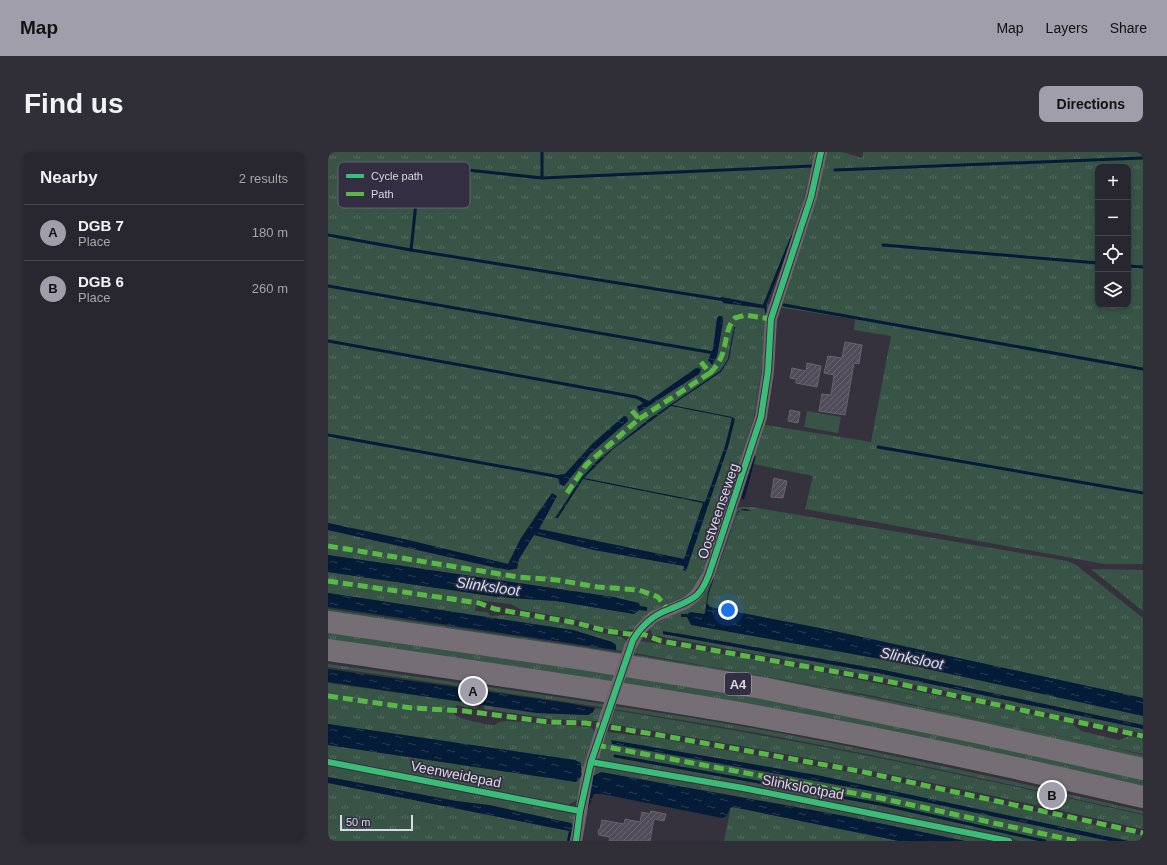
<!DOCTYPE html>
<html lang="en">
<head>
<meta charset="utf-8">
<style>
	body { margin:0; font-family:Arial,sans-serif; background:#302e36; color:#f1f3f6 }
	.controls { position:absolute; right:12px; top:12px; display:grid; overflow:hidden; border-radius:8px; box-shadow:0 2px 6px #0003 }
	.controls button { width:36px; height:36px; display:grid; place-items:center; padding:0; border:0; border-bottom:1px solid #44434a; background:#28262e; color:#f1f3f6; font:20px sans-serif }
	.scale { position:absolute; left:12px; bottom:10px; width:73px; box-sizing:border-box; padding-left:4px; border:2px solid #dad8e4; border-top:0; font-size:11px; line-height:14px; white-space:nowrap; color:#dad8e4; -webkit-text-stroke:3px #332e41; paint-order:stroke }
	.you { position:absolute; left:400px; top:458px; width:14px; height:14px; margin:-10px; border:3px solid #fff; border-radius:50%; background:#1a73e8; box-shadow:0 0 0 6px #1a73e833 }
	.badge { display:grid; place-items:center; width:26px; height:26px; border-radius:50%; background:#a09eaa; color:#111; font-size:13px; font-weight:700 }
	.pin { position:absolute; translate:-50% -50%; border:2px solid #fff; box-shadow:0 1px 4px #0006 }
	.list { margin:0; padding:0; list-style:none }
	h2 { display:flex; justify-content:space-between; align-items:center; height:52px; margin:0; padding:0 16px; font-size:17px }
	h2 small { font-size:13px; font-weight:400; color:#a5a5aa }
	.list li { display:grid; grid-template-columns:26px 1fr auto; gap:12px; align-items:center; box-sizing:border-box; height:56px; padding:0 16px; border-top:1px solid #44434a }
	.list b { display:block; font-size:15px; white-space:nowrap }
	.list p { margin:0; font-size:13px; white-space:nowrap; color:#a5a5aa }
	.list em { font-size:13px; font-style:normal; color:#a5a5aa }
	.icon { flex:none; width:22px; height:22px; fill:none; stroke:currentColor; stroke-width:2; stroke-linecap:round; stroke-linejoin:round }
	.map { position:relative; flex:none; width:815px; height:689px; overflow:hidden; border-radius:8px }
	header { display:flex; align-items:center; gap:24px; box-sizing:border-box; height:56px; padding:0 20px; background:#a09eaa; color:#111 }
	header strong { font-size:19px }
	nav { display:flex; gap:22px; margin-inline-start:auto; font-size:14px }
	.intro { display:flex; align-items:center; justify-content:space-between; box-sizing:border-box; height:96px; padding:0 24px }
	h1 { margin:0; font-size:28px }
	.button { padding:10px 18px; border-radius:8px; background:#a09eaa; color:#111; font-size:14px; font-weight:700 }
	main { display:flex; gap:24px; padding:0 24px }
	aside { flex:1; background:#28262e; border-radius:8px; box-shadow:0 2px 6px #0003 }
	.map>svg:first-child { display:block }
	.grass { fill:url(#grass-tufts); fill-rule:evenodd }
	.park { fill:#385447 }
	.water { fill:url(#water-ripples); fill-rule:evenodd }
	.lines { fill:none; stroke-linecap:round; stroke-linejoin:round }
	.stream { stroke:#051c38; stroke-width:3 }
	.building { fill:url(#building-hatch); stroke:#66646d }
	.minor { stroke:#71666d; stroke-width:12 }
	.motorway { stroke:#766e75; stroke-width:22 }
	.minor-bridge { stroke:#71666d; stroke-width:12 }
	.quiet { stroke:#58b947; stroke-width:5; stroke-dasharray:10 5; stroke-linecap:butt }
	.cycleway-casing { stroke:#332e41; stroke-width:8 }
	.cycleway { stroke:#3abd76; stroke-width:6 }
	.labels { text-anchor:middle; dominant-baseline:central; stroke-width:3.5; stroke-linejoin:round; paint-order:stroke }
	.shield { fill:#332e41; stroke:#a8a5b3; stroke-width:1 }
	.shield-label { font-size:13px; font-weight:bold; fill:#dad8e4 }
	.street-label { font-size:14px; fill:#dad8e4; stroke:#332e41 }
	.water-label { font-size:15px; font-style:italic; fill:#cce2f8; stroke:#332e41 }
	.key { fill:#332e41; stroke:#656172; stroke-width:1 }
	.key-label { font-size:11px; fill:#dad8e4 }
</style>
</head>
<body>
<header>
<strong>Map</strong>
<nav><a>Map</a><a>Layers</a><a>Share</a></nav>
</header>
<div class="intro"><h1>Find us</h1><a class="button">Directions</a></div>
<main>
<aside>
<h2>Nearby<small>2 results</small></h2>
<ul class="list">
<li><span class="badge">A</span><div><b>DGB 7</b><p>Place</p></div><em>180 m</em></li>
<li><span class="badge">B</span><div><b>DGB 6</b><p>Place</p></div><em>260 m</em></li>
</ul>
</aside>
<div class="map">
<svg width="815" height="689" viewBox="0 0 815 689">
	<defs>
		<pattern id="grass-tufts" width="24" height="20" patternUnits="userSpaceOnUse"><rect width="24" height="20" fill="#385447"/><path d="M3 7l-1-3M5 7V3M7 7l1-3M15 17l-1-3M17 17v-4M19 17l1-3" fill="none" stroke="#546c61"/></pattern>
		<pattern id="water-ripples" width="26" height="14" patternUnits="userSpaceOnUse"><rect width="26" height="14" fill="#051c38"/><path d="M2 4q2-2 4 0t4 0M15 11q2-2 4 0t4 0" fill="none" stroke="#293c55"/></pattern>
		<pattern id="building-hatch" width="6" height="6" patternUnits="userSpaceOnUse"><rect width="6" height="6" fill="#504c59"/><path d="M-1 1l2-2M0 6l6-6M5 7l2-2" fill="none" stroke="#696571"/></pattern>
	</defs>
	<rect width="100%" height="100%" fill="#35323d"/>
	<!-- grass -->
	<g class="grass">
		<path d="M0,0H487C476,53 458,103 436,153L393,145L395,151L437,157L438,163L439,152L444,153L426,265L374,430L354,447L328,457L305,477L295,479L277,477L251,468L194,458L183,452L149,448L147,459L159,460L163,464L176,463L200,465L244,473L268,480L293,485L299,489L294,499L288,498V493L284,490L245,478L0,441V420L170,445L228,449L306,462L312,457V454L309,451L285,445L0,403V378L181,418L189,416L191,407L206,383L266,398L356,414L355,407L211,377L229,344L212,357L193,386L180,412L80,388L0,371ZM393,164L395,166V170L389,204L388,208L380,210L385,197L389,166ZM370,215L373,217L372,221L311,260L309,255L314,253V250L311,248L321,249ZM296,264H298L300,269L262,302L236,334L231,332L230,326L232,323L237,322L282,276Z"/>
		<path d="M499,0H514L534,6L535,0H815V412H776L477,357L485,324L421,311L433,272L543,290L563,184L526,178L527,167L449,155ZM770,15H800V153H770Z"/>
		<path d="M412,355H424L739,409L748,413L815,466V546L497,477L382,455L379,451L381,440L408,364L412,358L423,359C420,356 414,357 410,359L408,364L380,440L377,461L376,462L369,461L353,465H359L364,473C515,499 666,529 815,564V573L551,517L348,481L335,482C496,510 656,540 815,577V581L550,525L325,483L322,477L323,472L360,454L408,358Z"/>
		<polygon points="763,417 815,418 815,459"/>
		<path d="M0,457C145,478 290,499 434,524C553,546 672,571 790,597L815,603V606L0,459Z"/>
		<polygon points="0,477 432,545 815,624 815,636 0,490"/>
		<polygon points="313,489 438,509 742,570 753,579 791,588 802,584 815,587 815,602 546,544 306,501 311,490"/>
		<path d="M0,512C141,532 283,552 424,576C555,600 685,629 815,659V662C685,633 555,604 424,580C283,555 142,536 0,515Z"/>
		<path d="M0,531L150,552L149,557L128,553L126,562C129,567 160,573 167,573L171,570L180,569L262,575L267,579L249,648L240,653L0,607V593L248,630L255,622L253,621V613L247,608L0,572Z"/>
		<polygon points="155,553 209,561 260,563 265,560 267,556 275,557 271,569 266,569 223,567 156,557"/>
		<path d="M284,558C463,586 639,623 815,663V677C639,637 462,600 283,572H281Z"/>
		<polygon points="279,580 331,586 530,622 658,648 815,684 815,689 692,689 524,654 277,610 272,608 270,601"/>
		<polygon points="0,611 241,659 248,664 246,675 161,653 128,649 0,625"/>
		<path d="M273,615L415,639L669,689H637C515,664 393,638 269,623L265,624L260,651L264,619L267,616Z"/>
		<polygon points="0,631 241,679 239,689 0,689"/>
		<polygon points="403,655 410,656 571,689 396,689"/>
	</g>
	<!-- park -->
	<polygon class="park" points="479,259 513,265 510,281 476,275"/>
	<!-- water -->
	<g class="water">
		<polygon points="393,145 436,153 439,152 438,163 436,156 395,151"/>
		<polygon points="391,164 394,164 395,170 389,204 384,213 380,208 385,197 389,166"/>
		<path d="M406,175H407L401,207L393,220L344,253L404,265L407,267L400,295L358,419L355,418L356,414L266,398L206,383L191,407L189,417L178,418L0,378V371L80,388L180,412L193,386L224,341L229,344L211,377L356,407L375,351L255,327L230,366H227L254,325L269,309L321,267L392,219L400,207ZM343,254L404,266L397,294L377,350L256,326L285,297Z"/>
		<polygon points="368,216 373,217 371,222 311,260 309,255 315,251 311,248 312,245 321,249"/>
		<polygon points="296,264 299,265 300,269 262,302 236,334 232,332 231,327 228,325 230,323 237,322 265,291"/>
		<polygon points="417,357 423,359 412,358 408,364 381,440 379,451 382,455 497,477 815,546 815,564 553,507 363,473 359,465 353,465 353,462 360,462 362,460 376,462 377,461 380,440 409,361 412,358"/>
		<polygon points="0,403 285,445 311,451 312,454 319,455 319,459 311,458 306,462 228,449 170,445 0,420"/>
		<polygon points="0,441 245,478 284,490 288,493 288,498 0,455"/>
		<polygon points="335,479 551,517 796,569 815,573 815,577 550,521 335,482"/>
		<polygon points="0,517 240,551 267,556 265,560 260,563 209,561 0,530"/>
		<polygon points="0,572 247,608 253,611 253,621 255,622 248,630 0,593"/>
		<polygon points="283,588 489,623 801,689 781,689 564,643 284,592"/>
		<polygon points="273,620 522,665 637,689 571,689 405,655 402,656 399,664 394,666 274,642 266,642 259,659 265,624"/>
		<polygon points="0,625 128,649 161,653 243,671 246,675 243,689 239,689 241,679 0,631"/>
	</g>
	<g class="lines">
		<!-- stream -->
		<g class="stream">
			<polyline points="507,18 815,6"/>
			<polyline points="214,26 485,14"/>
			<polyline points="0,83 83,98 397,148"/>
			<polyline points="555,93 770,111"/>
			<polyline points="83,98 92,13 214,26 214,0"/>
			<polyline points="800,114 815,115"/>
			<polyline points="0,134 386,201"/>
			<polyline points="456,153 815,217"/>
			<polyline points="436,154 464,85"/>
			<polyline points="0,189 308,245 315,248"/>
			<polyline points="0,283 232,325"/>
			<polyline points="550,295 815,341"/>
			<polyline points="415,346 426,305"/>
			<polyline points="287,604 552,652 717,689"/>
		</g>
	</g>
	<!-- building -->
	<g class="building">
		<polygon points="517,190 534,193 531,212 526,211 517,263 491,259 494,242 503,243 506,223 496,221 500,204 514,206"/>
		<polygon points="479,211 493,214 489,235 468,231 468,227 462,226 464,216 478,219"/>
		<polygon points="462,258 472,260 470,271 460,269"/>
		<polygon points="446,326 459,329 455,346 443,345"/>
		<polygon points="323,659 338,662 336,669 326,667 322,689 281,689 282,685 271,683 270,678 272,677 274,668 296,672 297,667 312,670 314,660 322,662"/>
	</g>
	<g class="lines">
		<!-- minor -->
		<g class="minor">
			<polyline points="302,495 312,478 325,465 358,451 368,443 381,422 433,265 440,219 443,167 483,45 493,0"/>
			<polyline points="248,689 260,620 278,563"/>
		</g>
		<!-- motorway -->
		<g class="motorway">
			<polyline points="0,470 249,506 434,536 652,581 815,617"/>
			<path d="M0,498C143,519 286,539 428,564C558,587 687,615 815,645"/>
		</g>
		<!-- minor-bridge -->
		<polyline class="minor-bridge" points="278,563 302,495"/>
		<!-- quiet -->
		<g class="quiet">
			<path d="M382,221C403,201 393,181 407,166L417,163L443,167"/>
			<polyline points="311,267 382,221 373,210"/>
			<polyline points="239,341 258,313 311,267 301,255"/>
			<polyline points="0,394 190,425 229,428 270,435 311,438 330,445 340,458"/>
			<polyline points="0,429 151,451 167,457 249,471 278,479 308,483 314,482 333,489 549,527 815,584"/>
			<polyline points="0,544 84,556 137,559 221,570 257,571 331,583 531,619 815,681"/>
			<polyline points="268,593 552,646 748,689"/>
		</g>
		<!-- cycleway casing -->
		<g class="cycleway-casing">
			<g id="cycleway">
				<polyline points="0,610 252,659"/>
				<polyline points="263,610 415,636 681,689"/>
				<path d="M248,689L252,659L263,610L305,488C313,474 325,463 342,457C351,453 361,450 369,443C377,435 381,423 384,413L433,265L440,219L443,167L483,45L493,0"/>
			</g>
		</g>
		<!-- cycleway -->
		<use href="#cycleway" class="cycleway"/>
	</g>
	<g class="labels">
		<!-- shield labels -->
		<rect class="shield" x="397" y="521" width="26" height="22" rx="3"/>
		<g class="shield-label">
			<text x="410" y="532">A4</text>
		</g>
		<!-- street labels -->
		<g class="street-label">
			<text transform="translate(390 359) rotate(-71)">Oostveenseweg</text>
			<text transform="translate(128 622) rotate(11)">Veenweidepad</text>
			<text transform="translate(475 635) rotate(11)">Slinkslootpad</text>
		</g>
		<!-- water labels -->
		<g class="water-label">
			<text transform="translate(160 434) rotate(8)">Slinksloot</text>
			<text transform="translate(584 506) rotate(11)">Slinksloot</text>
		</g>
	</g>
	<!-- legend -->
	<rect x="10" y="10" width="132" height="46" rx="6" class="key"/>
	<rect x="18" y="22" width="18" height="4" fill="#3abd76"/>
	<rect x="18" y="40" width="18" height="4" fill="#58b947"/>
	<g class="key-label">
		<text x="43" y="28">Cycle path</text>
		<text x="43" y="46">Path</text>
	</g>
</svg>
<div class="controls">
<button>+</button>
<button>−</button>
<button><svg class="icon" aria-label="locate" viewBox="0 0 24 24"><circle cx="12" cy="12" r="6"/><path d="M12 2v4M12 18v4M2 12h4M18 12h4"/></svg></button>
<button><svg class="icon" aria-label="layers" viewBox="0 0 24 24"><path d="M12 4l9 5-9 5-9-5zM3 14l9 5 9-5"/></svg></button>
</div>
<div class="scale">50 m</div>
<div class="you"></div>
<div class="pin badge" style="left:145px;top:539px">A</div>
<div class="pin badge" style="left:724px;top:643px">B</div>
</div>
</main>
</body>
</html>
